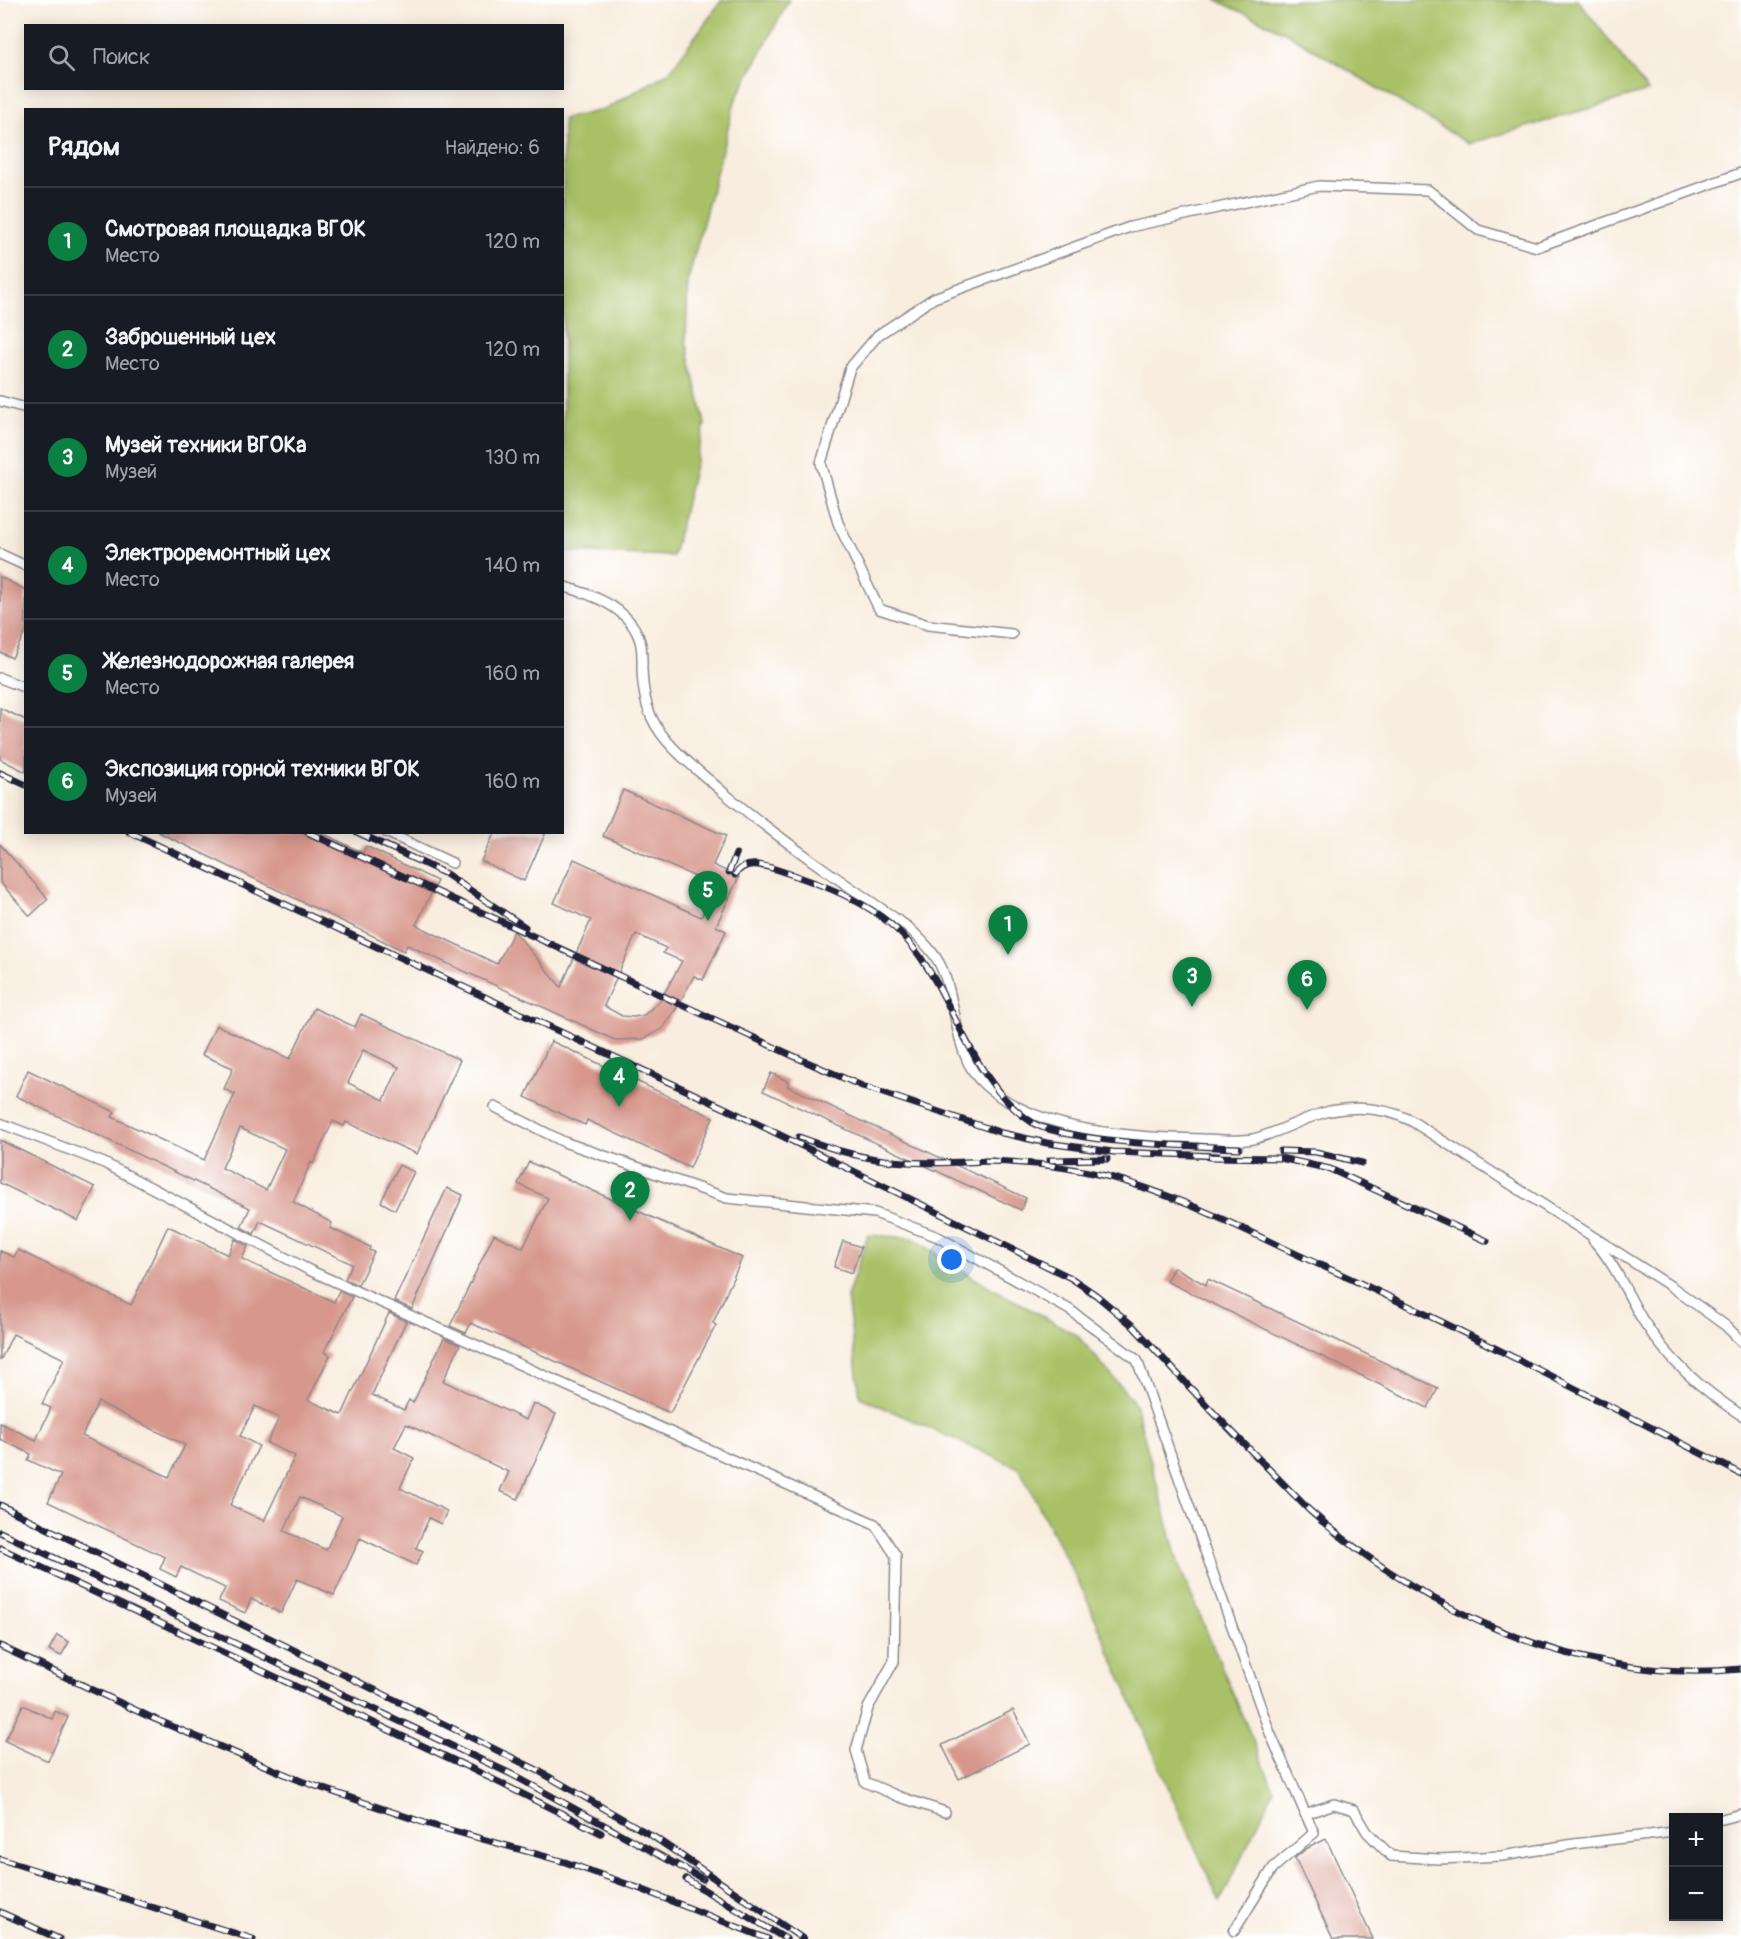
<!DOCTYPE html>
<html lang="ru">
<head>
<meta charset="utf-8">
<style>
	body { margin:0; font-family:Pangolin,sans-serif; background:#242831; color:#f1f3f6 }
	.controls { position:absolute; right:18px; bottom:18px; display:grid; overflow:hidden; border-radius:0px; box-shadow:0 3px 15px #0003 }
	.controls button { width:54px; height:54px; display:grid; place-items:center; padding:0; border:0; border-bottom:2px solid #363941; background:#171b24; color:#f1f3f6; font:30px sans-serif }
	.you { position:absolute; left:952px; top:1260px; width:21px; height:21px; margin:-15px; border:4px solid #fff; border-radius:50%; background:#1a73e8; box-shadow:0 0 0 9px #1a73e833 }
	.badge { display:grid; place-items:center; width:39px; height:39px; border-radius:50%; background:#0b8043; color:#fff; font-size:20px; font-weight:700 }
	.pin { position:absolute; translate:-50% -50px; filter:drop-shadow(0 2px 3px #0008) }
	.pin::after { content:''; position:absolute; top:32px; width:21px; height:18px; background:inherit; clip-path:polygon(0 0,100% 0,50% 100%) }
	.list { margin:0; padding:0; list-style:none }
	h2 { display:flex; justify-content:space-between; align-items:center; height:78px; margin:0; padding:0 24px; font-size:26px }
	h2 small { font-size:20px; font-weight:400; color:#9ea1a6 }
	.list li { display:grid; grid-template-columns:39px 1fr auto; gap:18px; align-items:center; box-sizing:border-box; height:108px; padding:0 24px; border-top:2px solid #363941 }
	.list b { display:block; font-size:22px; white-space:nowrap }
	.list p { margin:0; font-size:20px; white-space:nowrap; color:#9ea1a6 }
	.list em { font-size:20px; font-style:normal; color:#9ea1a6 }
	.icon { flex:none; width:33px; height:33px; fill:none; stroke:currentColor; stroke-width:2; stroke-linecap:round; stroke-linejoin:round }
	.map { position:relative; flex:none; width:1741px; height:1939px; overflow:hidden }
	.search { position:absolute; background:#171b24; box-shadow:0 3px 15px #0003; left:24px; top:24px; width:540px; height:66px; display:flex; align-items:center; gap:15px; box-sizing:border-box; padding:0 21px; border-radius:0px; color:#9ea1a6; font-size:22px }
	.panel { position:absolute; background:#171b24; box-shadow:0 3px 15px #0003; left:24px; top:108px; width:540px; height:726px; border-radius:0px }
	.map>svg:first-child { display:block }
	.green { fill:#a9c166; stroke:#667250; stroke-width:1.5 }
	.building { fill:#d7978c; fill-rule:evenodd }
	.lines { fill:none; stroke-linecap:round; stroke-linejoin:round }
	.lane-casing { stroke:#8d888c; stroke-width:12 }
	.lane { stroke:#fff; stroke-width:9 }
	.rail-casing { stroke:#22223b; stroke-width:7 }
	.rail { stroke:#fff; stroke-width:4.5; stroke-dasharray:14; stroke-linecap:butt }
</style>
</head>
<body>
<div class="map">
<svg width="1741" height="1939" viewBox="0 0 1741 1939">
	<rect width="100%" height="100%" fill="#fff"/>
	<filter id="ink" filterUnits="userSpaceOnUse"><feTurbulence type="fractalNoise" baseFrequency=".0167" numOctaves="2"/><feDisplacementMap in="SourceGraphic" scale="12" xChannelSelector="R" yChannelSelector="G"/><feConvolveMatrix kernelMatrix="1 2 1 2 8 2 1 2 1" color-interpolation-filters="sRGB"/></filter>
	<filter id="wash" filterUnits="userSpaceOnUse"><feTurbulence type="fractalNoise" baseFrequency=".008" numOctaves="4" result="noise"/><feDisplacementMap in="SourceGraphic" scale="24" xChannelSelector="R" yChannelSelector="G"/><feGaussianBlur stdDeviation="1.35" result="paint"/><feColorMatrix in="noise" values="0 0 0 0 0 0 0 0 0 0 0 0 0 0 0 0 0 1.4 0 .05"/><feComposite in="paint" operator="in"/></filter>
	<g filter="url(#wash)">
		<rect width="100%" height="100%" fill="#f8edde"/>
		<!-- green -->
		<g class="green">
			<polygon points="722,0 789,0 735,101 688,280 686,341 705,424 673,556 563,552 563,119 606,109 669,72"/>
			<polygon points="1216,0 1578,0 1648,91 1469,144 1285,32"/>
			<polygon points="868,1235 913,1238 974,1278 1077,1335 1135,1403 1179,1566 1274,1790 1220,1902 1183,1821 1084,1593 1019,1468 860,1397 847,1297"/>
		</g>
		<g id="blocks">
			<!-- building -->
			<g class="building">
				<polygon points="0,577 26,590 26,631 12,658 0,652"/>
				<polygon points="0,708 26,720 26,772 0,759"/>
				<path d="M623,790L726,836L713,865L739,877L716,926L726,931L703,980L694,976L676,1009L662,1029L643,1039L615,1040L407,945L404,951L158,832H320L363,853L366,846L437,881L416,925L497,964L514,931L561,987L591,920L554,903L574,859L701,917L716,886L603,836ZM636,934L666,948L663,953L682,961L660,1001L644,1015L634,1017L622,1016L604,1006Z"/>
				<polygon points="495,832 546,832 524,881 481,861"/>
				<polygon points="0,844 48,899 30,916 0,882"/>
				<path d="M314,1008L355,1027L361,1014L460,1060L417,1154L346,1122L344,1126L333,1121L313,1164L311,1162L293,1202L332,1223L330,1228L370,1247L369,1250L374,1252L358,1285L345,1279L352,1264L260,1221L254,1234L241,1227L250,1208L16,1096L28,1070L115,1112L112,1117L204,1160L235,1094L224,1089L233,1068L202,1055L216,1025L290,1059ZM363,1050L399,1067L384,1100L348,1083ZM240,1128L285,1149L266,1190L222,1168Z"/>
				<polygon points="551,1041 713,1117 690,1168 587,1120 585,1125 525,1097"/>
				<polygon points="771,1073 789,1082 787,1086 1026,1198 1021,1210 763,1091"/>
				<polygon points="0,1140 95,1187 78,1221 0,1183"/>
				<polygon points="529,1162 742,1258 713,1323 716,1325 670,1413 471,1323 466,1333 450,1326 494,1234 523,1248 548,1198 518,1184"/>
				<polygon points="399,1165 414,1172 395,1210 381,1202"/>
				<polygon points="447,1188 463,1195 412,1309 394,1301"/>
				<path d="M168,1226L228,1255L235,1239L248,1246L242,1259L334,1302L339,1291L352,1297L324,1352L330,1355L308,1400L342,1415L389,1313L406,1321L372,1395L404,1410L409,1400L413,1403L444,1338L460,1345L443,1381L526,1420L533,1403L556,1414L518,1499L500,1491L509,1472L406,1424L394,1448L414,1458L400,1488L447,1511L441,1524L429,1518L416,1548L423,1551L416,1565L360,1538L334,1595L297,1579L281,1613L251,1599L245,1613L219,1601L225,1588L181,1567L176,1577L160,1569L165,1557L48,1502L61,1475L28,1460L31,1454L0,1439V1423L36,1440L51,1408L42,1404L64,1359L13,1334L0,1361V1251L14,1257L18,1250L131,1305ZM98,1402L185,1445L169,1477L82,1436ZM255,1406L279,1418L267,1443L295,1456L264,1521L230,1505L259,1446L240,1436ZM300,1497L342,1516L326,1550L284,1531Z"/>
				<polygon points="843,1241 861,1247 852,1273 834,1267"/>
				<polygon points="1174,1267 1206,1285 1208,1279 1438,1388 1428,1408 1166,1281"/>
				<polygon points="57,1635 69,1642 61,1656 49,1650"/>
				<polygon points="23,1705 52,1719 55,1711 68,1717 48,1761 5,1741"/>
				<polygon points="1013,1710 1030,1744 959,1779 942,1745"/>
				<polygon points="1326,1839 1373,1939 1333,1939 1295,1858 1306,1849"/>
			</g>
		</g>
	</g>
	<g filter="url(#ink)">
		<use href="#blocks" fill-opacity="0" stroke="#8d888c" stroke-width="1.5"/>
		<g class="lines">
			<!-- lane casing -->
			<g class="lane-casing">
				<g id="lane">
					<polyline points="0,401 26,408"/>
					<polyline points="0,554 26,566"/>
					<path d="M562,586C591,594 628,607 639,638C643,647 642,659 642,669C643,698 648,719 667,741C683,760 705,776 724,793C783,842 845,884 908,927C921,940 935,952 942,969C959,1007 953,1058 986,1086C1042,1134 1133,1137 1203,1139C1219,1139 1238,1142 1253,1139C1279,1133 1304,1117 1330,1111C1357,1106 1385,1108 1410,1120L1672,1287L1726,1326L1741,1341"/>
					<polyline points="1012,634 928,625 879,609 838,523 821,463 850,368 878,335 934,298 1130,227 1319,186 1428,190 1478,230 1537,247 1741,173"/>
					<polyline points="0,678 26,688"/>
					<polyline points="386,832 452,863"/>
					<polyline points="495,1107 564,1142 727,1198 875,1213 938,1237 1070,1310 1137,1360 1270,1733 1314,1833 1273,1868 1234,1931"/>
					<polyline points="0,1123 104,1163 309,1270 875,1524 896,1556 894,1661 868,1708 856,1750 865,1782 900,1797 945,1812"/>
					<path d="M1593,1240C1615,1263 1626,1292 1642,1319C1669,1361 1700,1388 1741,1415"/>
					<polyline points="1305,1814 1334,1804 1354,1810 1367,1832 1391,1856 1439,1859 1502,1856 1574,1844 1674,1832"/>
					<polyline points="1718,1820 1741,1814"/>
				</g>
			</g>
			<!-- lane -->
			<use href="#lane" class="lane"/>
			<!-- rail casing -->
			<g class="rail-casing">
				<g id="rail">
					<polyline points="0,773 26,785"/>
					<path d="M129,832L729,1110L1071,1278L1096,1295L1132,1325L1210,1409L1309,1510C1426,1613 1582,1685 1741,1669"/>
					<polyline points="307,832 800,1059 862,1086 945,1114 1002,1133 1047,1143 1113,1152 1218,1156"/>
					<polyline points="357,832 446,874 525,927"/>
					<polyline points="729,872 736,854"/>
					<path d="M735,875C746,857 768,867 784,872C827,886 875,904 906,939C955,993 968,1081 1033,1123C1042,1129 1053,1130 1064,1133C1120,1145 1181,1145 1239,1148"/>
					<path d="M799,1137C827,1147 855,1157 885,1160C921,1165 957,1162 993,1161"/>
					<polyline points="1281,1151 1316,1152 1362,1163"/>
					<polyline points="1209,1157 1280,1158 1330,1169 1487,1241"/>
					<polyline points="1050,1160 1107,1159"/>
					<path d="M985,1161C1025,1162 1066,1166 1106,1176C1183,1196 1255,1236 1327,1268C1468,1332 1604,1403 1741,1474"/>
					<polyline points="0,1505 537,1770 654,1837 803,1939"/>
					<polyline points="0,1532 511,1774 703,1879"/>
					<polyline points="0,1548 468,1767 601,1833"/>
					<polyline points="0,1646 150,1717 301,1781 425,1823 565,1862 638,1888 768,1939"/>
					<polyline points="0,1859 253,1939"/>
					<polyline points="686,1879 786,1939"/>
					<polyline points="0,1912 59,1939"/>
				</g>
			</g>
			<!-- rail -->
			<use href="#rail" class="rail"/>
		</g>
	</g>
</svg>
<div class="controls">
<button>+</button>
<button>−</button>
</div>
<div class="you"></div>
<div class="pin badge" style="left:1008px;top:955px">1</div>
<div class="pin badge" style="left:630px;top:1221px">2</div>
<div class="pin badge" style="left:1192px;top:1007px">3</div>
<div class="pin badge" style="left:619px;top:1107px">4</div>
<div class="pin badge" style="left:708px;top:921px">5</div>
<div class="pin badge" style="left:1307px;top:1010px">6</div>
<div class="search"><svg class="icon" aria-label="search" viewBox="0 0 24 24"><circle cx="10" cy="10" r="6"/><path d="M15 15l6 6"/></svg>Поиск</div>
<section class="panel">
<h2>Рядом<small>Найдено: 6</small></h2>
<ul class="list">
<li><span class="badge">1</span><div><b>Смотровая площадка ВГОК</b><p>Место</p></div><em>120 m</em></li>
<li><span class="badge">2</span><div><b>Заброшенный цех</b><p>Место</p></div><em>120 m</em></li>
<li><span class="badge">3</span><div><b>Музей техники ВГОКа</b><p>Музей</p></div><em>130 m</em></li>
<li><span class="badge">4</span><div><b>Электроремонтный цех</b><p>Место</p></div><em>140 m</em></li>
<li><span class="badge">5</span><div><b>Железнодорожная галерея</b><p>Место</p></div><em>160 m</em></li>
<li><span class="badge">6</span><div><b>Экспозиция горной техники ВГОК</b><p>Музей</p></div><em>160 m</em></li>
</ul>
</section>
</div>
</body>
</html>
